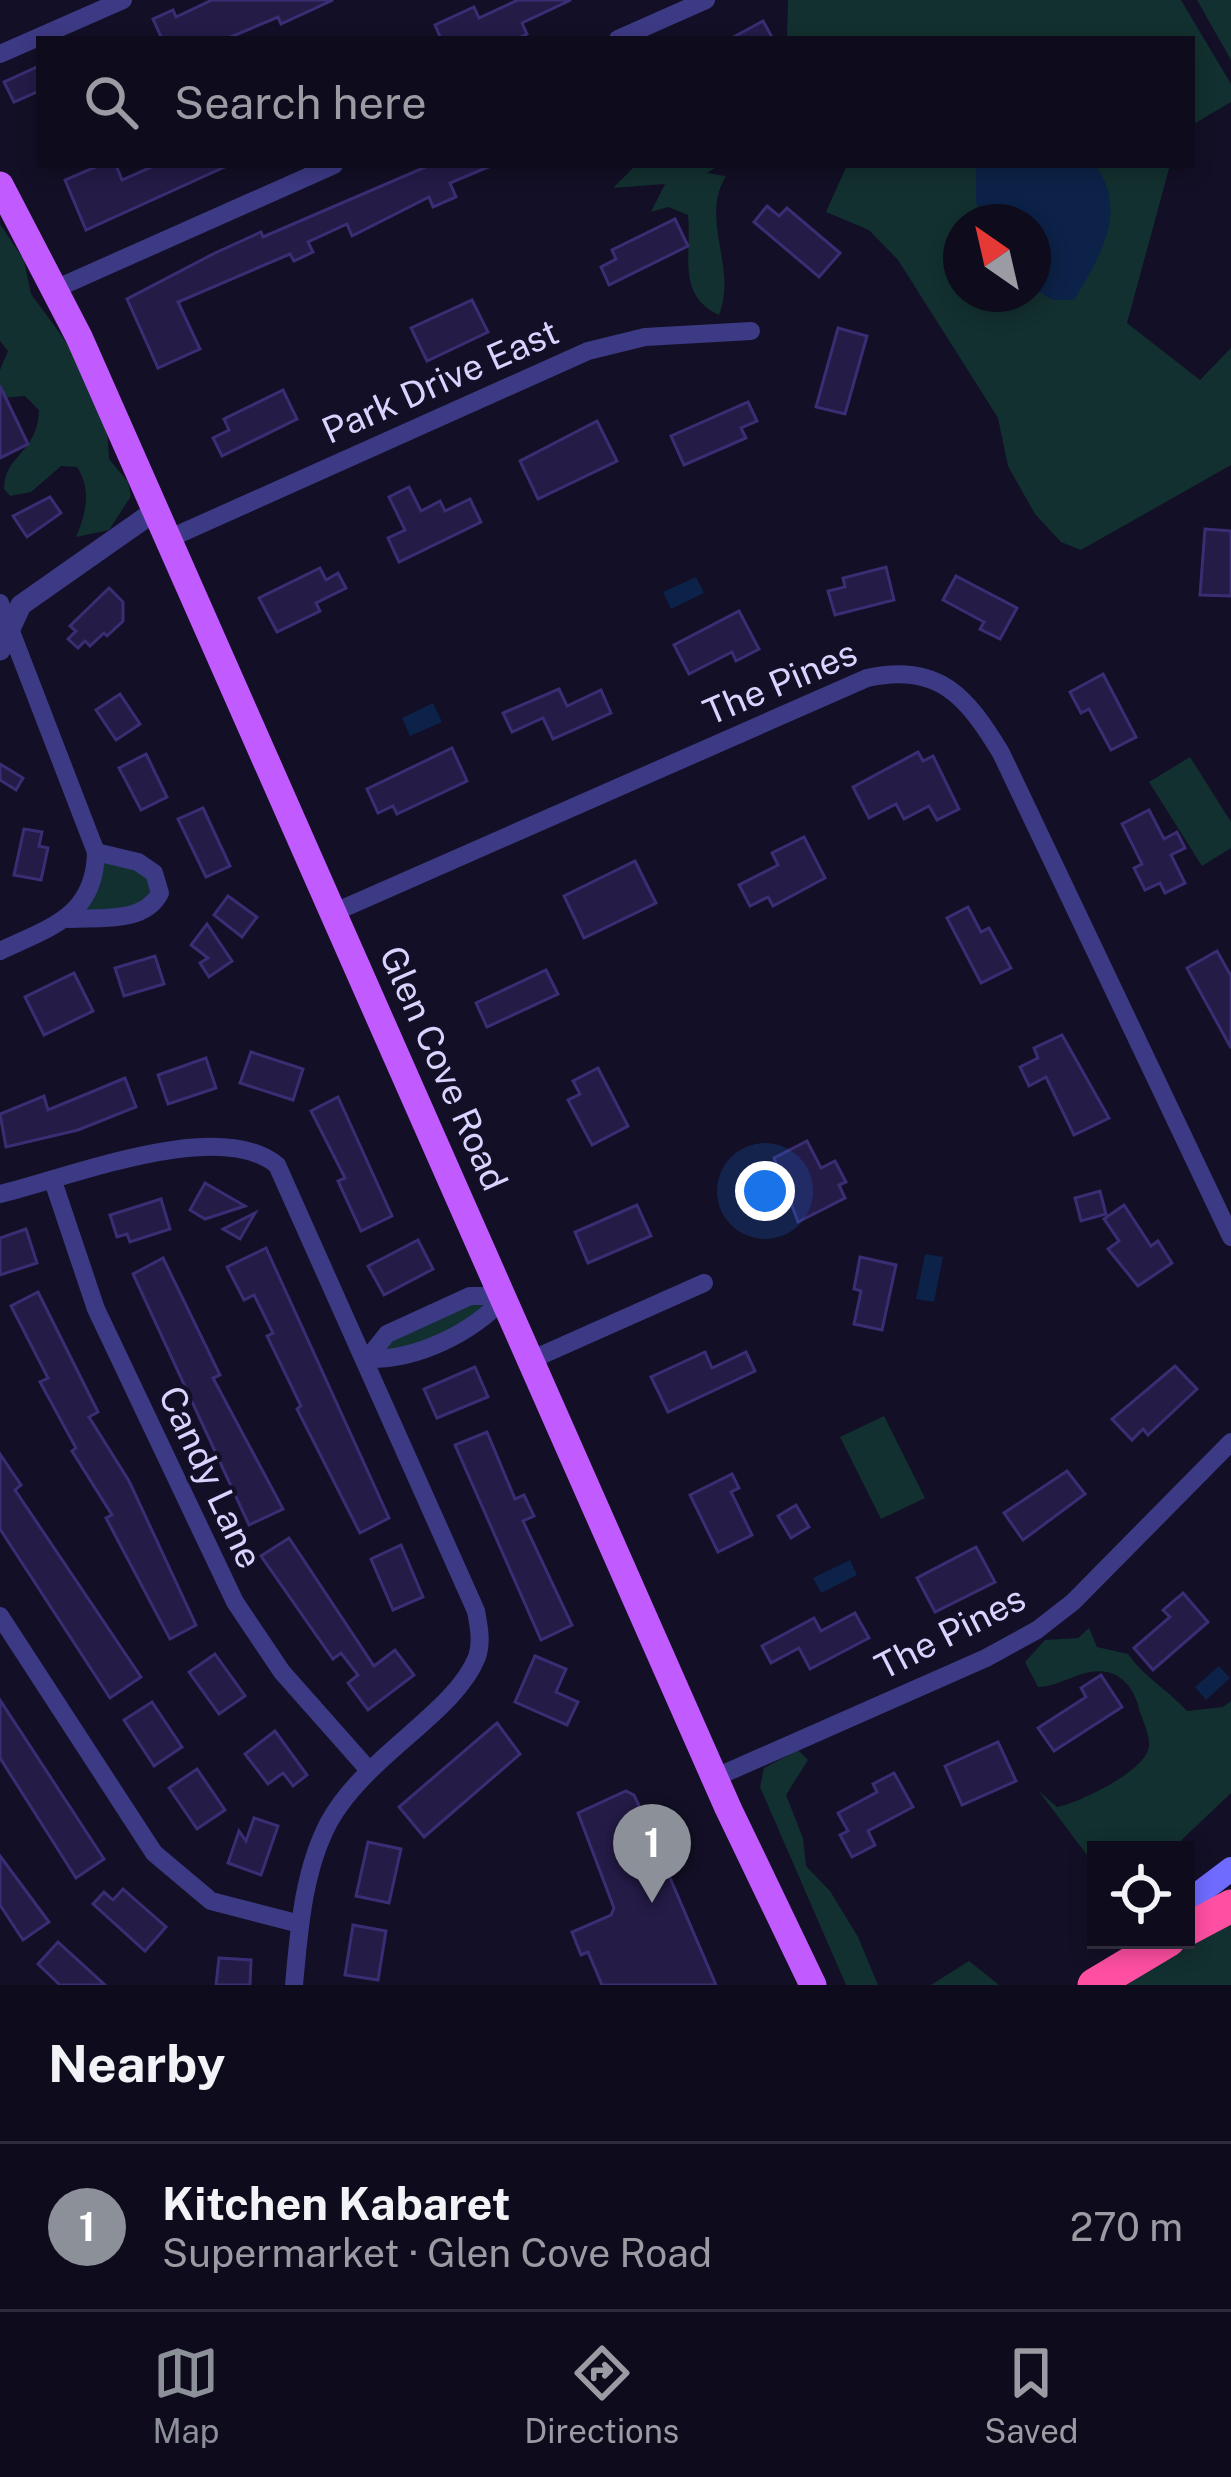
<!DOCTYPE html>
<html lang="en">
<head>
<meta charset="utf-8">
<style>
	body { margin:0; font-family:"Public Sans",sans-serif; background:#171425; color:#f1f3f6 }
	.controls { position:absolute; right:36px; bottom:36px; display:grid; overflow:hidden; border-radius:0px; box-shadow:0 6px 18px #0003 }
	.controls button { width:108px; height:108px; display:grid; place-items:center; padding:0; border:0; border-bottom:3px solid #2e2b3b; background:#0e0b1c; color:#f1f3f6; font:60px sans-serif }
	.compass { position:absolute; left:943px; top:204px; width:108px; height:108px; border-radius:50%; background:#0e0b1c; box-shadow:0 6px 18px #0003; rotate:326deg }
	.you { position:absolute; left:765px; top:1191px; width:42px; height:42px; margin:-30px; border:9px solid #fff; border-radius:50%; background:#1a73e8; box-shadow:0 0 0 18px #1a73e833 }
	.badge { display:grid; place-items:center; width:78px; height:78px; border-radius:50%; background:#8c9099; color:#fff; font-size:39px; font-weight:700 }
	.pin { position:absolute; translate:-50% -99px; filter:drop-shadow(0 3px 6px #0008) }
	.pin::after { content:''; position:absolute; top:63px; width:42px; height:36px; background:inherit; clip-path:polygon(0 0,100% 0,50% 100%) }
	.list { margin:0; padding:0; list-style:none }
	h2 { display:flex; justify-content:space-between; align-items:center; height:156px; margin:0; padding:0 48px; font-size:51px }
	h2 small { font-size:39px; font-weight:400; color:#9b9ba3 }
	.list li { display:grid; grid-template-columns:78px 1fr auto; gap:36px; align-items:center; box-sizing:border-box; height:168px; padding:0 48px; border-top:3px solid #2e2b3b }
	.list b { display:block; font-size:45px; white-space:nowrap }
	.list p { margin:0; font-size:39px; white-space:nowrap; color:#9b9ba3 }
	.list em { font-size:39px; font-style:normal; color:#9b9ba3 }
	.icon { flex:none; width:66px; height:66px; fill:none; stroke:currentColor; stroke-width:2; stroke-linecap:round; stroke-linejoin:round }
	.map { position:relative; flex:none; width:1231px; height:1985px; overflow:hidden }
	.search { position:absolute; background:#0e0b1c; box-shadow:0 6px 18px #0003; left:36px; right:36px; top:36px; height:132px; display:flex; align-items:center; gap:30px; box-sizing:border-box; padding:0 42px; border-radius:0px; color:#9b9ba3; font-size:45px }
	.sheet { height:324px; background:#0e0b1c }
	nav { display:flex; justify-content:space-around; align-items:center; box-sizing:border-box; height:168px; border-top:3px solid #2e2b3b; background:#0e0b1c; font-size:33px; color:#9b9ba3 }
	nav a { display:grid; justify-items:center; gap:6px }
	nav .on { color:#8c9099 }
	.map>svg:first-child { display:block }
	.green { fill:#12302f; fill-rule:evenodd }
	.water { fill:#0c2248 }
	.building { fill:#241b47; stroke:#3b2d73; stroke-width:3 }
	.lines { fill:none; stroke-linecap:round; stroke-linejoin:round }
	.minor { stroke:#3d3a85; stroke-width:18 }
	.tertiary { stroke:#3d3a85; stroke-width:21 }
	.secondary { stroke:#6f6bff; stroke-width:24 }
	.primary { stroke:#c25bff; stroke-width:27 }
	.motorway { stroke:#ff4fa3; stroke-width:33 }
	.labels { text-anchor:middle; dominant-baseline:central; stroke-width:9; stroke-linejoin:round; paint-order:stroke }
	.street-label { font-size:36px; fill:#d9d4ff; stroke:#130f26 }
</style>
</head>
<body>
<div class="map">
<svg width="1231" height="1985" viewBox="0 0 1231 1985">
	<rect width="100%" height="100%" fill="#130f26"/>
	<!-- green -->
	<g class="green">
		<polygon points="788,0 1181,0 1231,84 1231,102 1192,125 1192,39 787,39"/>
		<polygon points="1197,0 1231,0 1231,60"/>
		<path d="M636,165H719L707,173L726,176C699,220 738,267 719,315C676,295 692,255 688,215L668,207L651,212L665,184L613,188Z"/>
		<path d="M847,165H1170L1127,323L1200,380L1231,348V465L1081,550L1061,542L1035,514L1008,466L998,418L898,260L869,230L826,212ZM961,222H1033V294H961Z"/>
		<path d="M0,224L24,260L31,294L81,362L107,427L109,459L128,482L131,496L109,530L76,537C86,514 92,490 77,467L61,466L31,492L10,496L4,489C4,455 38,453 39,410L25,396L0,398V370L8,351L0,341Z"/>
		<polygon points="1190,757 1231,822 1231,848 1202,866 1149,782"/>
		<polygon points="96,852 160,881 142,911 78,911"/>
		<polygon points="470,1296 506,1296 483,1322 367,1359 387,1334"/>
		<polygon points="884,1416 925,1498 881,1519 840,1437"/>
		<path d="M1089,1628L1097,1647L1128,1654C1145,1678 1167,1689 1187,1711L1223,1707L1231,1701V1793L1171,1850H1096V1867L1038,1790L1057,1807C1078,1803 1147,1771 1149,1746C1150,1735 1142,1719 1139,1709C1136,1694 1126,1678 1111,1673C1083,1665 1063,1687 1038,1687L1025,1662L1045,1640L1078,1638Z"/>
		<polygon points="798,1750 808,1760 786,1795 803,1838 806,1866 830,1891 858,1937 878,1985 846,1985 760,1787 764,1768"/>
		<polygon points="1231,1915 1231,1985 1127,1985 1222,1920"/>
		<polygon points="969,1961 999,1985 931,1985"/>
	</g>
	<!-- water -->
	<g class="water">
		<path d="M976,165H1095C1129,211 1100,257 1074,300H1052L1033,287V222H985L976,202Z"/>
		<polygon points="696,577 704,593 671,609 663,592"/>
		<polygon points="433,703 442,722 410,736 402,718"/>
		<polygon points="925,1254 943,1257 934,1302 916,1299"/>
		<polygon points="850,1560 857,1575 821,1593 813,1578"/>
		<polygon points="1219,1666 1230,1678 1206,1700 1195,1687"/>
	</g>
	<!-- building -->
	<g class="building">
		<polygon points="212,0 333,0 281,24 278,17 226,39 162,39 153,19 173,10 176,17"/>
		<polygon points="518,0 571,0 522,23 527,34 517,39 441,39 435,25 474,7 479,18"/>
		<polygon points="763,21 773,39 730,39"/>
		<polygon points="39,66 39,91 14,102 4,82"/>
		<polygon points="100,165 116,165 122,180 156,165 229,165 86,230 65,180"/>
		<polygon points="430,165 493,165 450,183 456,197 433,207 429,197 352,236 347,224 308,242 313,252 294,261 290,254 178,302 200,349 158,368 127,299 215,253 261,232 263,237"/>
		<polygon points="767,206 779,216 787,208 840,253 819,277 754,222"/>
		<polygon points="675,219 688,246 609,285 601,267 616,259 612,250"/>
		<polygon points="472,300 488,332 427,361 411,328"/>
		<polygon points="838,328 867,336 845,414 816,407"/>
		<polygon points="0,386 28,444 0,458"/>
		<polygon points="283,390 297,419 222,456 213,438 229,430 224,419"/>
		<polygon points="748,402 757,421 741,428 746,438 684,465 671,436"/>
		<polygon points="597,421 617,461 538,499 520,461"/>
		<polygon points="409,487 421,511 440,501 445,511 470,499 481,522 399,562 388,538 405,530 389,497"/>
		<polygon points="50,497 61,513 27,537 13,516"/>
		<polygon points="1205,529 1231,531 1231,596 1200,595"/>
		<polygon points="886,567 894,600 835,615 828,591 845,587 843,578"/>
		<polygon points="320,568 326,580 338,573 346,588 316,603 320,611 277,632 259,598"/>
		<polygon points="956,576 1017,608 1000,639 980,629 984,622 943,600"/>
		<polygon points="109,588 123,602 123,621 107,636 104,633 90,646 85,641 78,648 68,639 76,631 70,626"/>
		<polygon points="739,611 759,649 736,661 732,652 689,674 674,645"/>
		<polygon points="1103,674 1136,737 1111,750 1089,709 1081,713 1070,692"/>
		<polygon points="559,689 567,706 601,690 611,713 553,739 543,718 512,732 503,713"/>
		<polygon points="120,694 140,724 116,740 96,710"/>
		<polygon points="452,748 467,781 397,814 393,806 378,813 367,789"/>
		<polygon points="918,752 923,761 933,756 959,809 937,820 929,806 904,819 896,804 869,818 853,787"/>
		<polygon points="146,754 167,797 141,810 119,768"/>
		<polygon points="0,764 23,778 16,790 0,780"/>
		<polygon points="203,808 230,866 206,877 178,819"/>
		<polygon points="1149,810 1164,839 1177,832 1185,848 1171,855 1185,883 1165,893 1160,883 1145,890 1134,868 1142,864 1122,824"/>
		<polygon points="24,829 42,832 39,846 48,848 41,880 14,875"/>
		<polygon points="804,837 825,878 773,906 768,897 750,906 739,885 778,865 772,853"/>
		<polygon points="635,861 656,903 584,938 564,896"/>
		<polygon points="228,896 257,917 242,937 214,915"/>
		<polygon points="968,907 981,932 989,928 1011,968 981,983 947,918"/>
		<polygon points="207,924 232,961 209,977 200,963 208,958 191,945"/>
		<polygon points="1217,951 1231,976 1231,1048 1187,968"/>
		<polygon points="155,956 164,984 124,996 115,968"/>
		<polygon points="546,970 558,994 487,1027 476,1003"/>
		<polygon points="74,973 93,1011 44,1035 25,997"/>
		<polygon points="1062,1035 1109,1118 1074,1135 1046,1077 1029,1086 1020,1067 1038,1058 1034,1048"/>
		<polygon points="251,1052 303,1069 293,1100 240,1083"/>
		<polygon points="206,1058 216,1088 168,1104 158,1075"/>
		<polygon points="598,1068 628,1126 592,1145 568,1100 580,1094 573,1081"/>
		<polygon points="125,1078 136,1107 78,1130 6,1147 0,1114 44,1096 48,1110"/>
		<polygon points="338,1097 392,1216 361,1231 338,1181 345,1178 311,1111"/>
		<polygon points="807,1141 821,1168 835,1161 846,1182 839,1185 845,1198 798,1222 774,1158"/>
		<polygon points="205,1183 245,1206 205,1219 190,1210"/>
		<polygon points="1100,1191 1106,1214 1081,1221 1075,1198"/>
		<polygon points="161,1199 170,1229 130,1242 127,1234 117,1237 110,1215"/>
		<polygon points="637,1205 651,1236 588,1263 575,1232"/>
		<polygon points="1124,1205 1151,1246 1158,1241 1172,1263 1138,1286 1108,1249 1119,1241 1104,1219"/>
		<polygon points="255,1213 240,1239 223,1229"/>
		<polygon points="26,1229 37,1263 0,1275 0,1238"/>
		<polygon points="418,1240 433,1269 384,1295 368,1266"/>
		<polygon points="266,1248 389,1518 360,1533 297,1409 301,1406 267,1336 273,1333 254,1295 244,1300 227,1267"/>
		<polygon points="860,1257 896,1265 882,1330 854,1324 861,1291 854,1289"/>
		<polygon points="163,1258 220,1375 213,1378 283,1509 249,1525 133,1274"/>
		<polygon points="38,1292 98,1412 89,1417 129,1481 196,1625 170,1639 106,1518 112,1515 72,1451 76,1448 40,1382 48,1378 11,1306"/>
		<polygon points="705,1352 712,1368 746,1352 755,1371 668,1412 651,1377"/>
		<polygon points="1175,1366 1197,1389 1148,1435 1143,1429 1132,1440 1112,1419"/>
		<polygon points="475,1367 488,1397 437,1418 424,1389"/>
		<polygon points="487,1432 515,1499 524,1495 534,1516 523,1521 572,1625 541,1640 455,1445"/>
		<polygon points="0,1454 21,1485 15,1490 141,1677 110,1698 0,1529"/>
		<polygon points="1067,1471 1085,1494 1023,1540 1004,1513"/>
		<polygon points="732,1474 739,1488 731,1492 752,1535 718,1552 690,1495"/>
		<polygon points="796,1505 809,1527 791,1538 778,1516"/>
		<polygon points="289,1538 374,1666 395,1650 414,1675 368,1710 348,1683 358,1675 341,1653 333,1659 261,1556"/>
		<polygon points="401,1545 423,1597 393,1610 371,1559"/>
		<polygon points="976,1547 995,1582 935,1612 917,1578"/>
		<polygon points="1183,1593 1208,1622 1153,1670 1134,1648 1170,1617 1163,1610"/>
		<polygon points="855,1613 869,1638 810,1669 799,1648 771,1663 762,1646 814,1618 821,1631"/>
		<polygon points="215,1654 245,1696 219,1714 189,1672"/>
		<polygon points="535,1656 566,1669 556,1692 578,1702 567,1725 515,1702"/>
		<polygon points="1101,1675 1122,1707 1054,1751 1038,1728 1086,1697 1081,1688"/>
		<polygon points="0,1700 104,1859 76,1878 0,1758"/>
		<polygon points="152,1702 182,1747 154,1766 124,1720"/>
		<polygon points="497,1723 520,1754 424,1837 399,1807"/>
		<polygon points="275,1731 307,1775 293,1786 283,1773 268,1784 245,1754"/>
		<polygon points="998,1742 1016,1781 962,1805 945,1766"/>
		<polygon points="197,1769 225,1810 197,1829 169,1788"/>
		<polygon points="894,1773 913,1807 868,1831 875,1845 852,1857 840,1835 848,1831 838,1813 877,1792 873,1784"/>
		<polygon points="626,1791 634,1795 655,1839 647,1859 664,1864 716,1985 602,1985 588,1952 581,1955 572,1932 611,1915 614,1908 578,1813"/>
		<polygon points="254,1818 278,1826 261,1875 228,1863 239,1831 246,1841"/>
		<polygon points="368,1842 401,1849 389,1903 356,1896"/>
		<polygon points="0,1856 49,1922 23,1940 0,1905"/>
		<polygon points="123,1889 166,1927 145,1951 93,1904 104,1892 113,1900"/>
		<polygon points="353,1925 386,1931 378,1980 345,1975"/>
		<polygon points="58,1942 105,1985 60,1985 38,1964"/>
		<polygon points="219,1958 251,1960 250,1985 216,1985"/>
	</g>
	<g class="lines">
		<!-- minor -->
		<g class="minor">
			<polyline points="618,39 706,0"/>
			<polyline points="0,54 123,0"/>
			<polyline points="55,289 334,165"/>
			<polyline points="168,539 588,351 645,337 751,331"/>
			<path d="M0,603L96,852C95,916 51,927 0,951"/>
			<path d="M335,912L867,678C939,662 967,697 1001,753L1231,1237"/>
			<path d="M69,919C98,917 144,924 160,893L154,873L138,862L96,852"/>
			<polyline points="53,1181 96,1309 235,1602 282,1672 367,1768"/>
			<path d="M0,1194C71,1177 218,1117 277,1165L476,1611C479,1627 482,1642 477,1657C455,1713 365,1756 329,1822C303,1871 299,1931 294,1985"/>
			<path d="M470,1296H506C472,1333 418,1360 367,1359L387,1334Z"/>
			<polyline points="533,1359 704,1283"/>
			<polyline points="0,1616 154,1853 211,1901 300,1924"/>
			<polyline points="714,1778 986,1658 1037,1630 1073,1602 1231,1442"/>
		</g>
		<!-- tertiary -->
		<polyline class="tertiary" points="0,650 21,605 155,511"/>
		<!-- secondary -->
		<polyline class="secondary" points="1186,1903 1231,1869"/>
		<!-- primary -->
		<polyline class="primary" points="0,185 79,337 728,1808 813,1985"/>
		<!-- motorway -->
		<g class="motorway">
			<polyline points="1186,1930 1231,1906"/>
			<polyline points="1094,1985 1169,1940"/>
		</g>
	</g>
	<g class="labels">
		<!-- street labels -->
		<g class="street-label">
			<text transform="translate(440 381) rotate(-24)">Park Drive East</text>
			<text transform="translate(780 682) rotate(-23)">The Pines</text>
			<text transform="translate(444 1068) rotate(66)">Glen Cove Road</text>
			<text transform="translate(211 1477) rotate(65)">Candy Lane</text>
			<text transform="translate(950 1632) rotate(-27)">The Pines</text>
		</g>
	</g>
</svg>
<div class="controls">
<button><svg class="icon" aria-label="locate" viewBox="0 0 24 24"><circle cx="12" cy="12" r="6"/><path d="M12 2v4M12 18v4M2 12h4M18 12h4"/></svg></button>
</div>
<svg class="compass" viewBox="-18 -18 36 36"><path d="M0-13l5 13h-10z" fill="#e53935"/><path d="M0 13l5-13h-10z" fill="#9b9ba3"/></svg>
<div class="you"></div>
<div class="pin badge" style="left:652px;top:1903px">1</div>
<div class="search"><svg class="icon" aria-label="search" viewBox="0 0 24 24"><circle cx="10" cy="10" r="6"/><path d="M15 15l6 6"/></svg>Search here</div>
</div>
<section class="sheet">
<h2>Nearby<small></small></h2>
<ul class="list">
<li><span class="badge">1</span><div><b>Kitchen Kabaret</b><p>Supermarket · Glen Cove Road</p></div><em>270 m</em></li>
</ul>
</section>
<nav>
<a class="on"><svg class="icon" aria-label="map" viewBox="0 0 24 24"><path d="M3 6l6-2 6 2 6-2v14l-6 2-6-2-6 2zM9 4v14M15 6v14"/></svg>Map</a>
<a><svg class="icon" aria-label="directions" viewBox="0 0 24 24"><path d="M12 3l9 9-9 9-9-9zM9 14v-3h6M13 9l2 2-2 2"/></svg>Directions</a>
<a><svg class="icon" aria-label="saved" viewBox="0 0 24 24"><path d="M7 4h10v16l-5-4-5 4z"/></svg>Saved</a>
</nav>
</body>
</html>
